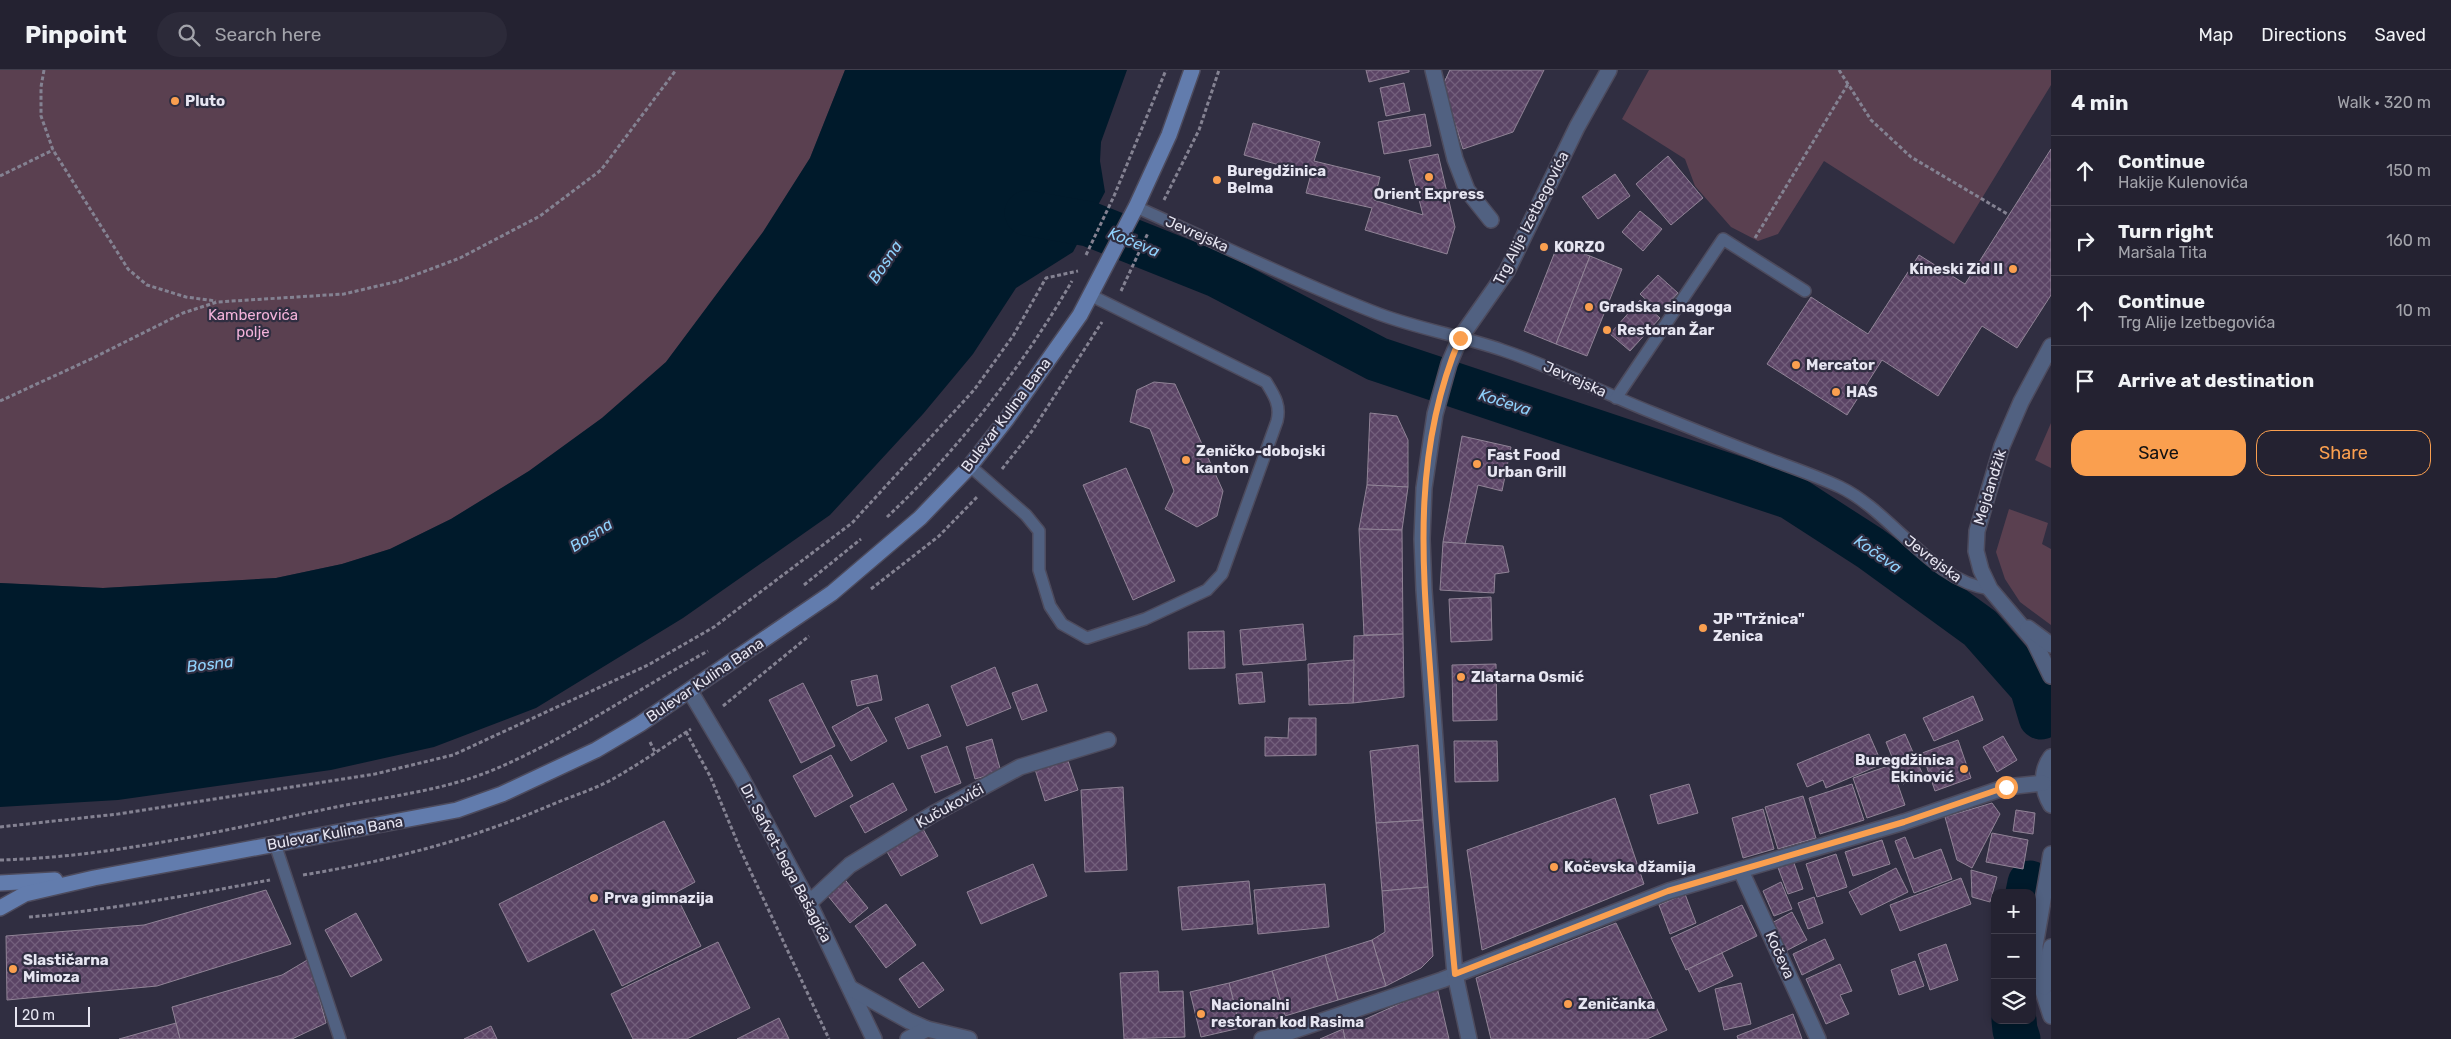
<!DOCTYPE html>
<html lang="en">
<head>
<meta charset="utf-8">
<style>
	body { margin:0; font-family:Rubik,sans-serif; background:#2c2a39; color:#f1f3f6 }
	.controls { position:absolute; right:15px; bottom:15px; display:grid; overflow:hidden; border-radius:10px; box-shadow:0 2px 8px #0003 }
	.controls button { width:45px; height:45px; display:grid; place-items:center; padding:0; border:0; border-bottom:1px solid #413f4d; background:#242231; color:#f1f3f6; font:25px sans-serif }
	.scale { position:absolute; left:15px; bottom:12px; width:75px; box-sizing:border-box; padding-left:5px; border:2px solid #e6e5f1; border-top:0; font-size:14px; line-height:18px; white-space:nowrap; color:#e6e5f1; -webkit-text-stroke:4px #302e41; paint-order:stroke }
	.stop { position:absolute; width:15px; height:15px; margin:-11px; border:4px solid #fa9f4f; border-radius:50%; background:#fff }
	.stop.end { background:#fa9f4f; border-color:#fff; box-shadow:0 1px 5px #0008 }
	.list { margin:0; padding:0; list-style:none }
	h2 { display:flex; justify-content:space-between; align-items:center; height:65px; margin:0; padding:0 20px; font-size:21px }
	h2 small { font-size:16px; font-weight:400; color:#a3a4ab }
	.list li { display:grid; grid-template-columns:32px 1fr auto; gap:15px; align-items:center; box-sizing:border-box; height:70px; padding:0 20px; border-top:1px solid #413f4d }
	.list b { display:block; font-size:19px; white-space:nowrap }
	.list p { margin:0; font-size:16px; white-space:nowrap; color:#a3a4ab }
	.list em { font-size:16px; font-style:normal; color:#a3a4ab }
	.actions { display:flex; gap:10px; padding:15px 20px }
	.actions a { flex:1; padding:11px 0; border:1px solid #fa9f4f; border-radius:15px; text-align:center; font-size:18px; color:#fa9f4f }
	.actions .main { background:#fa9f4f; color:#111 }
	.icon { flex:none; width:28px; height:28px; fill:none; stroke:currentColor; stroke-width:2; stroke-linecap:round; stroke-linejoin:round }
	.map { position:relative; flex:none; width:2051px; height:969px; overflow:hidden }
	header { display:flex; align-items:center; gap:30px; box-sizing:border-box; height:70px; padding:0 25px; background:#242231; border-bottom:1px solid #413f4d }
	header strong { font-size:24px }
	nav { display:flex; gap:28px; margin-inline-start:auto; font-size:18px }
	.search { width:350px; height:45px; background:#2c2a39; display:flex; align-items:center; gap:12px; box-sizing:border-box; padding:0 18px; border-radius:28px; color:#a3a4ab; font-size:19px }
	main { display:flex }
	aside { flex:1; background:#242231 }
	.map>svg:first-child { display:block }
	.park { fill:#5a4050 }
	.water { fill:#001a2b }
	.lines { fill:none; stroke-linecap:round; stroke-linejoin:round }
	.river { stroke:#001a2b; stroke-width:45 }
	.building { fill:url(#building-cross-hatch); stroke:#908396 }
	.lane-casing { stroke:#4d4b5d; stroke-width:14 }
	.street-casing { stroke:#4d4b5d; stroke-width:18 }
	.secondary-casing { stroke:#4d4b5d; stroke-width:18 }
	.path { stroke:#848292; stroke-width:3; stroke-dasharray:4 2.5; stroke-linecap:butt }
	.lane { stroke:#516181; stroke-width:11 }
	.street { stroke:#516181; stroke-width:15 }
	.secondary { stroke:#627cad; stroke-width:15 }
	.route { stroke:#fa9f4f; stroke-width:6 }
	.poi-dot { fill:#fa9f4f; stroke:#302e41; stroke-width:2 }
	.labels { text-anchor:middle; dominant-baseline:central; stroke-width:4.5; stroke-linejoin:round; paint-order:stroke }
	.poi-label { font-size:15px; font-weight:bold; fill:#e6e5f1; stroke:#302e41; text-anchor:start }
	.street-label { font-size:15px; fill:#e6e5f1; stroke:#302e41 }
	.park-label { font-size:15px; fill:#f2b2da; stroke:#302e41 }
	.water-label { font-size:16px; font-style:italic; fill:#90d2fd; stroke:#302e41 }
</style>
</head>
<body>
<header>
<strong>Pinpoint</strong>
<div class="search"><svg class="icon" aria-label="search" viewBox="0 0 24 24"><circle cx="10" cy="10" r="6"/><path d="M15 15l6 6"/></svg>Search here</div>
<nav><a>Map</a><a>Directions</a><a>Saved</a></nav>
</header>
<main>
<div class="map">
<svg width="2051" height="969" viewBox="0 0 2051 969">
	<defs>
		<pattern id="building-cross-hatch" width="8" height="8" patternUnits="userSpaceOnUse" patternTransform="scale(1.25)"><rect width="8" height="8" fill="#5b4465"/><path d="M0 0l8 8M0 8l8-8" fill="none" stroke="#735f7c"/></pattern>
	</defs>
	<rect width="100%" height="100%" fill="#302e41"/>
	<!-- park -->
	<g class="park">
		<polygon points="845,0 810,88 763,162 666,292 602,348 529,401 451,449 390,479 342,494 276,508 103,518 0,513 0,0"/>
		<polygon points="1649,0 2051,0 2051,15 1954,174 1824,91 1778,164 1758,171 1731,157 1695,116 1685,89 1622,49"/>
		<polygon points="2051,353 2051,398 2035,390"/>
		<polygon points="2009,439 2048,453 2042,474 2051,479 2051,555 2020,532 2005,509 1996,482"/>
	</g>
	<!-- water -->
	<polygon class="water" points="845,0 1127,0 1101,72 1100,91 1105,122 1073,182 1016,218 973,284 923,344 830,445 683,548 536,638 434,677 331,700 118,730 0,737 0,513 103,518 276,508 342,494 390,479 451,449 529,401 602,348 666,292 763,162 810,88"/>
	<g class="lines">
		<!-- river -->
		<g class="river">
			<polyline points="1027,143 1089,154 1217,205 1377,289 1791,427 1870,478 1980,558 2032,617 2041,647"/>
			<polyline points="2028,823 2030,813"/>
			<polyline points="2014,950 2015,960 2018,969"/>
		</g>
	</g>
	<!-- building -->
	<g class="building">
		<polygon points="1366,0 1409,0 1409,2 1369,12"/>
		<polygon points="1450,0 1526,0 1504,45 1443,15"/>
		<polygon points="1450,0 1544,0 1513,62 1463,79 1443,15"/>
		<polygon points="1404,13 1410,41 1386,46 1380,18"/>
		<polygon points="1425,44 1431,76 1384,84 1378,52"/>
		<polygon points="1253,53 1320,72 1314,91 1380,107 1374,130 1423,145 1409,90 1438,84 1455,157 1447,184 1365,160 1372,138 1306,123 1311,104 1244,85"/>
		<polygon points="2051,79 2051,225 2017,278 1982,256 1938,326 1882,290 1847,345 1767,294 1811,227 1868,264 1919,185 1965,214"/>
		<polygon points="1668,86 1703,128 1671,155 1636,114"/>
		<polygon points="1615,104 1630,126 1598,149 1582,127"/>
		<polygon points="1640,141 1662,159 1643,181 1622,162"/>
		<polygon points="1558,174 1590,186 1556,274 1524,261"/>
		<polygon points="1590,186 1622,199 1587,286 1556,274"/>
		<polygon points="1658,205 1678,223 1660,243 1640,224"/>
		<polygon points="1640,230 1660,248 1630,281 1610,264"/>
		<polygon points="1154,312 1175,314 1223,421 1217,446 1197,457 1165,439 1174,421 1150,359 1130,352 1137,320"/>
		<polygon points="1370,343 1397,346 1408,370 1408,417 1367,415"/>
		<polygon points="1462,366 1511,377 1502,421 1478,415 1465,474 1443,472"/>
		<polygon points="1126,398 1175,511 1133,530 1083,415"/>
		<polygon points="1367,415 1408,417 1402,460 1359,459"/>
		<polygon points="1359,459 1402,460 1403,564 1364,565"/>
		<polygon points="1443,472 1503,476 1509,502 1495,504 1494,523 1440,520"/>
		<polygon points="1491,527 1492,570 1451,572 1449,529"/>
		<polygon points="1303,554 1306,590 1243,595 1240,560"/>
		<polygon points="1224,561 1225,598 1189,599 1188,562"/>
		<polygon points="1403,564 1404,627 1353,633 1354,566"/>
		<polygon points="1354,590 1353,633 1309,635 1308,594"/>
		<polygon points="1496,594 1497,650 1453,651 1452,595"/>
		<polygon points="995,597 1011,638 967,656 951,616"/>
		<polygon points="1262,602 1265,632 1239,634 1236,604"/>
		<polygon points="877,605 882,630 857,636 851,611"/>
		<polygon points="803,613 835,676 801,693 769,630"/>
		<polygon points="1037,614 1047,641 1022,650 1012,623"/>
		<polygon points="1973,626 1983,650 1934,671 1923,648"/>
		<polygon points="928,634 941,666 908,679 895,648"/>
		<polygon points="868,637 887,671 851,691 832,657"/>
		<polygon points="1289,648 1316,648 1316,685 1265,686 1265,667 1288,668"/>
		<polygon points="1869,664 1882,694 1826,718 1823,710 1807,717 1797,694"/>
		<polygon points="1905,664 1923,705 1903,714 1886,672"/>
		<polygon points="2003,666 2017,690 1997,702 1983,677"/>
		<polygon points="992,669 1001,702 975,709 966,677"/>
		<polygon points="1958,670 1971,708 1935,721 1922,683"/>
		<polygon points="1454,671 1497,671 1498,711 1455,712"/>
		<polygon points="1418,675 1423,750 1376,753 1370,681"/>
		<polygon points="947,676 961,713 935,723 921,686"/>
		<polygon points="831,685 853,726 815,747 793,706"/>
		<polygon points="1066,685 1078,720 1045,731 1034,696"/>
		<polygon points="1891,695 1905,735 1867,748 1853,708"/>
		<polygon points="893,713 907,740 865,763 850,736"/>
		<polygon points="1689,714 1698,743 1658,754 1650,725"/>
		<polygon points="1852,714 1864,750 1820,764 1809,728"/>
		<polygon points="1123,717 1127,800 1085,802 1081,720"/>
		<polygon points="1803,726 1816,768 1778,779 1765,737"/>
		<polygon points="1615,728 1644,814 1482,880 1467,780"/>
		<polygon points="1992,733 2000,744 1972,798 1957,790 1945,747"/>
		<polygon points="1763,739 1774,779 1743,788 1732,748"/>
		<polygon points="2016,740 2035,743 2033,764 2013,761"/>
		<polygon points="1423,750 1428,817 1382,821 1376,753"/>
		<polygon points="664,751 695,812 675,823 701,876 622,916 594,859 528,892 499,834"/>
		<polygon points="923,759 938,786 901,806 886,780"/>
		<polygon points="1992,763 2028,770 2023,799 1986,792"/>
		<polygon points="1905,767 1914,789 1941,779 1952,809 1914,823 1895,771"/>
		<polygon points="1882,770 1890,794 1853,806 1845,782"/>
		<polygon points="1836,784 1847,817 1817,827 1806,794"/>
		<polygon points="1793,790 1803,819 1788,824 1777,795"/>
		<polygon points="1033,794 1047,826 981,854 967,822"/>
		<polygon points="1896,798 1908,822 1861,845 1849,822"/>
		<polygon points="1971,800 1997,807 1990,832 1972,827"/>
		<polygon points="842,806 868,838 850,853 824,821"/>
		<polygon points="1961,808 1971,834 1900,861 1890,835"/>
		<polygon points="1249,811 1253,854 1182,860 1178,817"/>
		<polygon points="1781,812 1792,839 1774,846 1763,821"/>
		<polygon points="1325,814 1329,857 1258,864 1254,820"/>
		<polygon points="1428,817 1433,886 1421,898 1386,916 1372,870 1385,862 1382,821"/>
		<polygon points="266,820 291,874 157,916 7,930 6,866 144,855"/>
		<polygon points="1685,824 1696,853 1670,864 1659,835"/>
		<polygon points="1814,827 1823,853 1808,859 1798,833"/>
		<polygon points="886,834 916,875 886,898 855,856"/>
		<polygon points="1742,835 1757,866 1686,900 1671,868"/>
		<polygon points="1792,842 1807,870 1784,882 1770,854"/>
		<polygon points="356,843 382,890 351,907 325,860"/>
		<polygon points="1616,853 1667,960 1647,969 1491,969 1476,908"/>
		<polygon points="1825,869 1834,889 1802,905 1793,884"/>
		<polygon points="1372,870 1386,916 1338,930 1325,885"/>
		<polygon points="718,872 750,938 687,969 633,969 611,924"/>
		<polygon points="1946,874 1958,910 1930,920 1918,884"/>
		<polygon points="1722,883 1733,906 1699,922 1688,899"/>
		<polygon points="1325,885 1338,930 1285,946 1272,901"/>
		<polygon points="309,889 326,953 292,969 180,969 172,937 282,905"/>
		<polygon points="1915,891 1924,916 1899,925 1891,900"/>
		<polygon points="923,892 944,920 919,938 899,909"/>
		<polygon points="1840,894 1852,921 1840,925 1849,944 1826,954 1806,909"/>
		<polygon points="1158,901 1159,922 1183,921 1185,967 1124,969 1120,903"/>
		<polygon points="1272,901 1285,946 1240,958 1229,913"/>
		<polygon points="1229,913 1240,958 1201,967 1190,922"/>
		<polygon points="1741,913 1751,954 1724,960 1715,919"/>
		<polygon points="1437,917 1449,969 1345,969 1343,959"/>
		<polygon points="1793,944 1802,969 1738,969 1737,966"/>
		<polygon points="779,948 789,969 737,969"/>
		<polygon points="176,953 180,969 119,969"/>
		<polygon points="491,956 497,969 464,969"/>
		<polygon points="1343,959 1345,969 1320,969"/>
	</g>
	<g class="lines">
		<!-- lane casing -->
		<g class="lane-casing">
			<g id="lane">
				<path d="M1136,137C1217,173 1298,213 1379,244C1419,259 1462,266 1502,280C1553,297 1601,322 1651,342C1690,358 1730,374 1769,389C1793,398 1817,406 1840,417C1892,442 1932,512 1990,519"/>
				<polyline points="1616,328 1723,169 1805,221"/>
				<path d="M970,396L1026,445L1039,461V500L1050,536L1062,554L1087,568L1145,549L1207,520L1222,504L1277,351C1281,335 1274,325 1266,312L1092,226"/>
				<polyline points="275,774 340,969"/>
			</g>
		</g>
		<!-- street casing -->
		<g class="street-casing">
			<g id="street">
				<polyline points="1433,0 1455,89 1467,120 1491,150"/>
				<polyline points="2051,276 2021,332 2002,376 1977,461 1976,481 1981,500 1990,519 2034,571 2051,606"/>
				<polyline points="2028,558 2051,575"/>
				<polyline points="690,621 741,707 809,833 874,969"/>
				<path d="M2051,687C2040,702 2042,720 2051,735"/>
				<polyline points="2051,784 2035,876 2037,903 2051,946"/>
				<polyline points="1741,801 1818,969"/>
				<polyline points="809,833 850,795 933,744 1020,697 1108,670"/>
				<polyline points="2044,917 2051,877"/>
				<polyline points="850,918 909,951 927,959 969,969"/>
				<polyline points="908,969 927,959"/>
				<polyline points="1262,969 1278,966 1442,910 1669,821 1904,752 2006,717 2043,713"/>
				<polyline points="1469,969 1455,904 1441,751 1424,520 1422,469 1424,418 1435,344 1449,294 1460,268 1507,201 1577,57 1609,0"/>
			</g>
		</g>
		<!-- secondary casing -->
		<g class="secondary-casing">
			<g id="secondary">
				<polyline points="0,813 55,810"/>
				<polyline points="0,838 25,824 94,808 457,740 502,724 596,680 640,654 832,523 920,448 970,396 1006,350 1080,245 1136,137 1169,65 1192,0"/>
			</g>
		</g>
		<!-- path -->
		<g class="path">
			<polyline points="44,0 41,17 41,46 53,80 128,199 147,215 186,227 216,231"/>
			<polyline points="1839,0 1871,50 1911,87 2009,145"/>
			<polyline points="0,106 53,80"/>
			<polyline points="1164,130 1199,60 1219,0"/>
			<polyline points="1755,168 1848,14"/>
			<polyline points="1086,185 1114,126 1166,0"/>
			<polyline points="1121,221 1148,163"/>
			<polyline points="0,331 91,289 183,243 217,232 344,224 399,211 460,188 540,146 601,100 676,0"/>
			<polyline points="1002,399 1032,361 1102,252"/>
			<path d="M887,447C957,382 1024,294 1072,211"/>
			<polyline points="804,515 861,469"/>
			<polyline points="871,519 939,466 978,426"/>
			<polyline points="723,636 809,566"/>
			<polyline points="686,662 710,706 741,781 829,969"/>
			<polyline points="650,672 655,682"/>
			<polyline points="0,757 118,744 375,704 453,685 648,595 714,557 852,453 974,320 1013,266 1046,208 1078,201"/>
			<path d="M0,790C113,787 225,760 336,737C391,726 448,720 500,697C573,665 638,619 708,581"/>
			<path d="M303,805C394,790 473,769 558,732C576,725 594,719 611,710C638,695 665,676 691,659"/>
			<path d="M29,847C110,840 190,825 270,810"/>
		</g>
		<!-- lane -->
		<use href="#lane" class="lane"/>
		<!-- street -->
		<use href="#street" class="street"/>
		<!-- secondary -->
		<use href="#secondary" class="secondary"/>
	</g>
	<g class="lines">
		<!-- route -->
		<path class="route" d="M1460,268C1410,386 1423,501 1432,625C1439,718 1446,811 1455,904L1668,821L1904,752L2006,717"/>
	</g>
	<!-- markers -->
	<g class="poi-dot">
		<circle cx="175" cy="31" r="5"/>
		<circle cx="1429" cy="107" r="5"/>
		<circle cx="1217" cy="110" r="5"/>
		<circle cx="1544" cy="177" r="5"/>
		<circle cx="2013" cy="199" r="5"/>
		<circle cx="1589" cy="237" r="5"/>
		<circle cx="1607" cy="260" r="5"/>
		<circle cx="1796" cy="295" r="5"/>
		<circle cx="1836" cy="322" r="5"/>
		<circle cx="1186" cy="390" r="5"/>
		<circle cx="1477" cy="394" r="5"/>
		<circle cx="1703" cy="558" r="5"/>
		<circle cx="1461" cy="607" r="5"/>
		<circle cx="1964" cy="699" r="5"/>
		<circle cx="1554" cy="797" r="5"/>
		<circle cx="594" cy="828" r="5"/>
		<circle cx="13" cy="899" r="5"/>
		<circle cx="1568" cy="934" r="5"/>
		<circle cx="1201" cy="944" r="5"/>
	</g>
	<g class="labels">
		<!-- poi labels -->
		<g class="poi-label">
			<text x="185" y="31">Pluto</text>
			<text x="1227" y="101">Buregdžinica<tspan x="1227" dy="17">Belma</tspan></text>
			<text x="1429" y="124" text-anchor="middle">Orient Express</text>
			<text x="1554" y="177">KORZO</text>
			<text x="2003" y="199" text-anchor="end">Kineski Zid II</text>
			<text x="1599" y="237">Gradska sinagoga</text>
			<text x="1617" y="260">Restoran Žar</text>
			<text x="1806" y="295">Mercator</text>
			<text x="1846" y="322">HAS</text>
			<text x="1196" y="381">Zeničko-dobojski<tspan x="1196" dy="17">kanton</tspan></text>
			<text x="1487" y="385">Fast Food<tspan x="1487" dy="17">Urban Grill</tspan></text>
			<text x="1713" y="549">JP "Tržnica"<tspan x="1713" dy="17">Zenica</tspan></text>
			<text x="1471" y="607">Zlatarna Osmić</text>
			<text x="1954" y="690" text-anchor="end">Buregdžinica<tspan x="1954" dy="17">Ekinović</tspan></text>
			<text x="1564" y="797">Kočevska džamija</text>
			<text x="604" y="828">Prva gimnazija</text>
			<text x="23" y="890">Slastičarna<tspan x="23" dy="17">Mimoza</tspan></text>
			<text x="1578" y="934">Zeničanka</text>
			<text x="1211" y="935">Nacionalni<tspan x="1211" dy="17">restoran kod Rasima</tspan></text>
		</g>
		<!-- street labels -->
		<g class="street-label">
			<text transform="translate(1531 148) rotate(-63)">Trg Alije Izetbegovića</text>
			<text transform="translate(1197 164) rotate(24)">Jevrejska</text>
			<text transform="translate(1575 309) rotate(24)">Jevrejska</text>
			<text transform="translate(1006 345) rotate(-53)">Bulevar Kulina Bana</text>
			<text transform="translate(1990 417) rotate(-73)">Mejdandžik</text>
			<text transform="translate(1933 489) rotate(37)">Jevrejska</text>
			<text transform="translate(705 610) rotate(-34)">Bulevar Kulina Bana</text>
			<text transform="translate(950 736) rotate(-29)">Kučukovići</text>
			<text transform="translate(335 763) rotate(-10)">Bulevar Kulina Bana</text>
			<text transform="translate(786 793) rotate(62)">Dr. Safvet-bega Bašagića</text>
			<text transform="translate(1780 885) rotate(66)">Kočeva</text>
		</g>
		<!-- park labels -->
		<g class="park-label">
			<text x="253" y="245">Kamberovića<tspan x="253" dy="17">polje</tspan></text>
		</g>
		<!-- water labels -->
		<g class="water-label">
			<text transform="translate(1134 172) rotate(22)">Kočeva</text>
			<text transform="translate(885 192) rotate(-56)">Bosna</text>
			<text transform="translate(1505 332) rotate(18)">Kočeva</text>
			<text transform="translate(591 465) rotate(-33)">Bosna</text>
			<text transform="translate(1878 484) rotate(35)">Kočeva</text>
			<text transform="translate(210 594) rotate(-7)">Bosna</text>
		</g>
	</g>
</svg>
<div class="controls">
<button>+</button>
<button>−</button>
<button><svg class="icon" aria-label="layers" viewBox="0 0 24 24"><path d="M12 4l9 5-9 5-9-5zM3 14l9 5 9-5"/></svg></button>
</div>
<div class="scale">20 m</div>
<div class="stop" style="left:2006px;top:717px"></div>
<div class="stop end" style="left:1460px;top:268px"></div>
</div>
<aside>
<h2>4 min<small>Walk · 320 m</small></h2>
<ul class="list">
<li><svg class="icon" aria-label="ahead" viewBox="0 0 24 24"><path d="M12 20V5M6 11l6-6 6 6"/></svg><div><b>Continue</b><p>Hakije Kulenovića</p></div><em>150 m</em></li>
<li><svg class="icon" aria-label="right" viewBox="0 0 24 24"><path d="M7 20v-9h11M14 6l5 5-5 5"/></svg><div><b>Turn right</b><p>Maršala Tita</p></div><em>160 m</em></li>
<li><svg class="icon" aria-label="ahead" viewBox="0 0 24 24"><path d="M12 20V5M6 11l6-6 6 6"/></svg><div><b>Continue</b><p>Trg Alije Izetbegovića</p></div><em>10 m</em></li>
<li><svg class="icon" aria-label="arrive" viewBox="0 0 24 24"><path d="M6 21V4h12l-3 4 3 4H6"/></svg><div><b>Arrive at destination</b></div></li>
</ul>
<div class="actions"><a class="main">Save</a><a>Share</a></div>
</aside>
</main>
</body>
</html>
